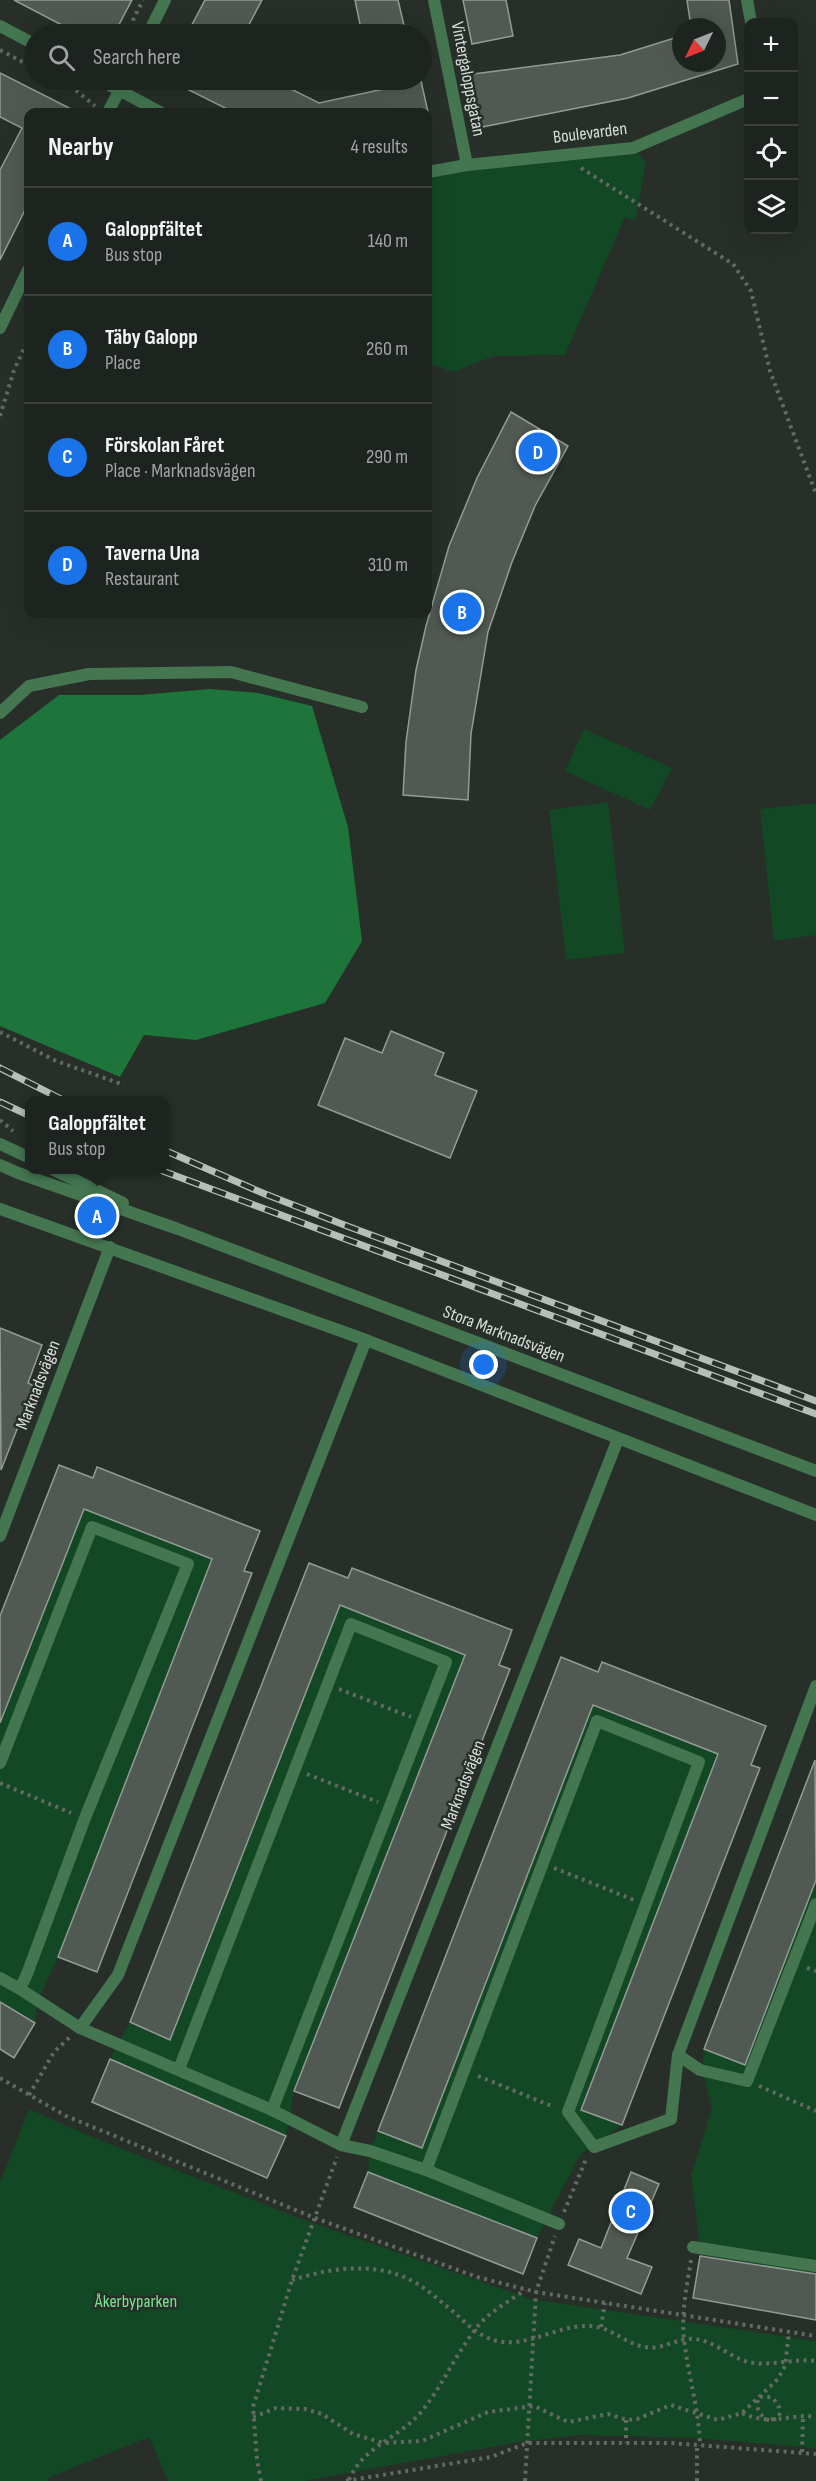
<!DOCTYPE html>
<html lang="en">
<head>
<meta charset="utf-8">
<style>
	body { margin:0; font-family:"Sofia Sans Condensed",sans-serif; background:#252b27; color:#f1f3f6 }
	.controls { position:absolute; right:18px; top:18px; display:grid; overflow:hidden; border-radius:12px; box-shadow:0 6px 24px #0002 }
	.controls button { width:54px; height:54px; display:grid; place-items:center; padding:0; border:0; border-bottom:2px solid #3b403c; background:#1d231e; color:#f1f3f6; font:30px sans-serif }
	.compass { position:absolute; left:672px; top:18px; width:54px; height:54px; border-radius:50%; background:#1d231e; box-shadow:0 6px 24px #0002; rotate:227deg }
	.you { position:absolute; left:484px; top:1365px; width:21px; height:21px; margin:-15px; border:4px solid #fff; border-radius:50%; background:#1a73e8; box-shadow:0 0 0 9px #1a73e833 }
	.badge { display:grid; place-items:center; width:39px; height:39px; border-radius:50%; background:#1a73e8; color:#fff; font-size:20px; font-weight:700 }
	.pin { position:absolute; translate:-50% -50%; border:3px solid #fff; box-shadow:0 2px 6px #0006 }
	.popup { position:absolute; left:25px; top:1096px; width:144px; height:78px; box-sizing:border-box; display:grid; place-content:center; border-radius:12px; background:#1d231e; filter:drop-shadow(0 2px 4px #0005); font-size:20px; white-space:nowrap; color:#a0a4a4 }
	.popup b { font-size:22px; color:#f1f3f6 }
	.popup::after { content:''; position:absolute; left:50%; top:100%; margin-left:-12px; border:12px solid transparent; border-top-color:#1d231e }
	.list { margin:0; padding:0; list-style:none }
	h2 { display:flex; justify-content:space-between; align-items:center; height:78px; margin:0; padding:0 24px; font-size:26px }
	h2 small { font-size:20px; font-weight:400; color:#a0a4a4 }
	.list li { display:grid; grid-template-columns:39px 1fr auto; gap:18px; align-items:center; box-sizing:border-box; height:108px; padding:0 24px; border-top:2px solid #3b403c }
	.list b { display:block; font-size:22px; white-space:nowrap }
	.list p { margin:0; font-size:20px; white-space:nowrap; color:#a0a4a4 }
	.list em { font-size:20px; font-style:normal; color:#a0a4a4 }
	.icon { flex:none; width:33px; height:33px; fill:none; stroke:currentColor; stroke-width:2; stroke-linecap:round; stroke-linejoin:round }
	.map { position:relative; flex:none; width:816px; height:2481px; overflow:hidden }
	.search { position:absolute; background:#1d231e; box-shadow:0 6px 24px #0002; left:24px; top:24px; width:408px; height:66px; display:flex; align-items:center; gap:15px; box-sizing:border-box; padding:0 21px; border-radius:33px; color:#a0a4a4; font-size:22px }
	.panel { position:absolute; background:#1d231e; box-shadow:0 6px 24px #0002; left:24px; top:108px; width:408px; height:510px; border-radius:12px }
	.map>svg:first-child { display:block }
	.green { fill:#134824 }
	.forest { fill:#1d753b }
	.building { fill:#515a52; stroke:#929c94; stroke-width:1.5 }
	.lines { fill:none; stroke-linecap:round; stroke-linejoin:round }
	.path { stroke:#636a64; stroke-width:4; stroke-dasharray:3 4.5; stroke-linecap:butt }
	.service { stroke:#447650; stroke-width:12 }
	.minor { stroke:#447650; stroke-width:12 }
	.tertiary { stroke:#447650; stroke-width:12 }
	.rail-casing { stroke:#b7bdb8; stroke-width:7 }
	.rail { stroke:#272f28; stroke-width:4.5; stroke-dasharray:14; stroke-linecap:butt }
	.labels { text-anchor:middle; dominant-baseline:central; stroke-width:5; stroke-linejoin:round; paint-order:stroke }
	.street-label { font-size:18px; fill:#d9deda; stroke:#272f28 }
	.park-label { font-size:18px; fill:#78e493; stroke:#272f28 }
</style>
</head>
<body>
<div class="map">
<svg width="816" height="2481" viewBox="0 0 816 2481">
	<rect width="100%" height="100%" fill="#272f28"/>
	<!-- green -->
	<g class="green">
		<path d="M633,148L646,163L635,221L625,217L565,355L494,356L453,372L428,363V268C431,261 428,187 428,172Z"/>
		<polygon points="584,729 672,768 650,810 565,771"/>
		<polygon points="608,802 625,953 566,960 549,810"/>
		<polygon points="816,803 816,935 774,941 760,809"/>
		<polygon points="84,1509 212,1559 58,1957 37,2002 35,2023 0,2002 0,1726"/>
		<polygon points="340,1605 465,1655 294,2091 286,2136 110,2059 130,2022 170,2039"/>
		<polygon points="593,1706 718,1754 581,2109 622,2125 580,2155 537,2238 368,2172 370,2151 378,2131 422,2148"/>
		<polygon points="816,1880 816,2274 701,2255 691,2176 712,2108 702,2070 704,2049 745,2064"/>
		<polygon points="29,2109 92,2137 296,2217 531,2299 816,2341 816,2448 695,2438 579,2435 519,2442 304,2481 168,2481 149,2437 48,2478 48,2481 0,2481 0,2183"/>
	</g>
	<!-- forest -->
	<polygon class="forest" points="210,689 258,693 312,706 348,827 362,941 325,1003 196,1040 144,1035 120,1077 0,1026 0,740 59,695 140,695"/>
	<!-- building -->
	<g class="building">
		<polygon points="14,0 132,0 114,34 79,34"/>
		<polygon points="205,0 262,0 244,34 187,34"/>
		<polygon points="355,0 398,0 406,34 362,34"/>
		<polygon points="463,0 506,0 513,36 472,44"/>
		<polygon points="687,0 729,0 738,64 628,98 477,128 466,75 620,55 681,36 681,63 717,63 717,27 691,27"/>
		<polygon points="0,73 77,112 28,112 28,204 0,260 0,170 22,128 0,117"/>
		<polygon points="169,80 273,80 319,103 421,81 428,112 233,112"/>
		<polygon points="511,412 568,446 535,506 512,562 488,632 471,734 468,800 403,795 406,742 416,670 426,626 449,546 477,478"/>
		<polygon points="391,1031 444,1053 435,1075 477,1091 450,1158 318,1105 345,1038 382,1053"/>
		<polygon points="0,1328 42,1345 28,1383 34,1386 1,1470"/>
		<polygon points="59,1465 93,1478 97,1467 260,1531 244,1571 252,1573 97,1972 58,1957 212,1559 84,1509 0,1723 0,1616"/>
		<polygon points="309,1563 348,1578 352,1568 512,1630 499,1665 510,1669 339,2108 294,2091 465,1655 340,1605 170,2040 130,2022"/>
		<polygon points="561,1657 598,1672 602,1662 766,1726 751,1765 760,1768 622,2125 581,2110 718,1754 593,1705 422,2148 378,2131"/>
		<polygon points="815,1760 816,1880 745,2065 704,2049"/>
		<polygon points="0,2002 35,2023 14,2058 0,2049"/>
		<polygon points="110,2059 286,2136 267,2178 92,2102"/>
		<polygon points="368,2172 537,2238 523,2274 354,2207"/>
		<polygon points="631,2172 659,2184 627,2258 652,2267 641,2294 568,2265 579,2239 601,2248"/>
		<polygon points="700,2256 816,2274 816,2320 693,2298"/>
	</g>
	<g class="lines">
		<!-- path -->
		<g class="path">
			<polyline points="126,34 143,0"/>
			<polyline points="0,50 34,68"/>
			<polyline points="56,80 73,88 95,106"/>
			<polyline points="73,88 78,80"/>
			<polyline points="581,168 733,264 751,291 770,371 816,494"/>
			<polyline points="0,416 14,370 28,340"/>
			<polyline points="0,1032 56,1061 124,1085"/>
			<polyline points="0,1120 13,1131"/>
			<polyline points="339,1689 411,1717"/>
			<polyline points="307,1774 378,1802"/>
			<polyline points="0,1783 71,1813"/>
			<polyline points="554,1868 634,1900"/>
			<polyline points="807,1968 816,1971"/>
			<polyline points="478,2076 554,2107"/>
			<polyline points="0,2078 66,2116 315,2218 477,2277 536,2292 816,2336"/>
			<polyline points="759,2086 816,2111"/>
			<polyline points="29,2095 54,2052 70,2037"/>
			<polyline points="564,2212 586,2159"/>
			<path d="M691,2260C687,2286 681,2312 684,2339C688,2375 699,2409 700,2446"/>
			<path d="M292,2280C327,2269 368,2262 404,2277C420,2283 435,2297 449,2308C465,2321 476,2336 497,2341C528,2348 559,2324 590,2326C612,2327 625,2344 645,2347C662,2350 673,2340 689,2339C710,2337 729,2357 748,2362C770,2367 793,2358 816,2361"/>
			<polyline points="601,2327 605,2303"/>
			<path d="M758,2400C755,2410 762,2418 771,2421L779,2417C781,2408 778,2403 771,2397H761"/>
			<path d="M742,2413C773,2427 786,2413 816,2417"/>
			<polyline points="253,2417 276,2408 305,2409 322,2414 353,2434 384,2443 422,2441 488,2412 534,2406 568,2422 608,2414 627,2420 637,2419 671,2405 718,2420 742,2413 778,2379 785,2366 789,2332"/>
			<polyline points="626,2420 626,2443"/>
			<polyline points="802,2452 803,2416"/>
			<path d="M349,2480C363,2446 400,2438 422,2411C443,2385 456,2353 478,2326C490,2311 510,2301 525,2290"/>
			<polyline points="261,2481 257,2460 253,2407 292,2280 337,2157"/>
			<polyline points="346,2481 491,2457 527,2443 670,2443 816,2454"/>
			<polyline points="525,2481 536,2292 555,2236"/>
			<polyline points="697,2481 697,2445"/>
		</g>
		<!-- service -->
		<polyline class="service" points="0,713 29,686 89,674 231,672 362,707"/>
		<!-- minor -->
		<g class="minor">
			<polyline points="434,0 467,165"/>
			<polyline points="747,0 751,22"/>
			<polyline points="0,26 34,44"/>
			<polyline points="148,34 165,0"/>
			<polyline points="100,80 160,112"/>
			<polyline points="108,112 125,80"/>
			<polyline points="428,172 467,165 633,148 748,99"/>
			<polyline points="0,328 28,270"/>
			<polyline points="0,1209 366,1340 816,1515"/>
			<polyline points="0,1536 110,1247"/>
			<polyline points="0,1763 92,1527 188,1564 85,1818 27,1974 20,1989 0,1978"/>
			<polyline points="20,1989 80,2028 272,2110"/>
			<polyline points="80,2028 118,1975 366,1340"/>
			<polyline points="678,2055 700,2070 747,2081 816,1904"/>
			<polyline points="179,2069 351,1624 446,1662 272,2110 341,2145 370,2151 426,2170 559,2224"/>
			<polyline points="341,2145 618,1439"/>
			<polyline points="426,2170 597,1721 699,1762 568,2112 594,2147 671,2119 678,2055 816,1686"/>
			<polyline points="693,2247 816,2266"/>
		</g>
		<!-- tertiary -->
		<g class="tertiary">
			<polyline points="0,1144 30,1158"/>
			<polyline points="0,1165 18,1173 178,1229 816,1471"/>
			<polyline points="54,1170 123,1203"/>
		</g>
		<!-- rail casing -->
		<g class="rail-casing">
			<g id="rail">
				<polyline points="0,1068 63,1100"/>
				<polyline points="0,1102 30,1116"/>
				<polyline points="164,1150 265,1194 347,1226 816,1401"/>
				<polyline points="160,1170 816,1414"/>
			</g>
		</g>
		<!-- rail -->
		<use href="#rail" class="rail"/>
	</g>
	<g class="labels">
		<!-- street labels -->
		<g class="street-label">
			<text transform="translate(468 79) rotate(79)">Vintergaloppsgatan</text>
			<text transform="translate(590 133) rotate(-7)">Boulevarden</text>
			<text transform="translate(504 1334) rotate(21)">Stora Marknadsvägen</text>
			<text transform="translate(38 1385) rotate(-69)">Marknadsvägen</text>
			<text transform="translate(463 1785) rotate(-69)">Marknadsvägen</text>
		</g>
		<!-- park labels -->
		<g class="park-label">
			<text x="136" y="2301">Åkerbyparken</text>
		</g>
	</g>
</svg>
<div class="controls">
<button>+</button>
<button>−</button>
<button><svg class="icon" aria-label="locate" viewBox="0 0 24 24"><circle cx="12" cy="12" r="6"/><path d="M12 2v4M12 18v4M2 12h4M18 12h4"/></svg></button>
<button><svg class="icon" aria-label="layers" viewBox="0 0 24 24"><path d="M12 4l9 5-9 5-9-5zM3 14l9 5 9-5"/></svg></button>
</div>
<svg class="compass" viewBox="-18 -18 36 36"><path d="M0-13l5 13h-10z" fill="#e53935"/><path d="M0 13l5-13h-10z" fill="#a0a4a4"/></svg>
<div class="you"></div>
<div class="pin badge" style="left:97px;top:1216px">A</div>
<div class="popup"><b>Galoppfältet</b>Bus stop</div>
<div class="pin badge" style="left:462px;top:612px">B</div>
<div class="pin badge" style="left:631px;top:2211px">C</div>
<div class="pin badge" style="left:538px;top:452px">D</div>
<div class="search"><svg class="icon" aria-label="search" viewBox="0 0 24 24"><circle cx="10" cy="10" r="6"/><path d="M15 15l6 6"/></svg>Search here</div>
<section class="panel">
<h2>Nearby<small>4 results</small></h2>
<ul class="list">
<li><span class="badge">A</span><div><b>Galoppfältet</b><p>Bus stop</p></div><em>140 m</em></li>
<li><span class="badge">B</span><div><b>Täby Galopp</b><p>Place</p></div><em>260 m</em></li>
<li><span class="badge">C</span><div><b>Förskolan Fåret</b><p>Place · Marknadsvägen</p></div><em>290 m</em></li>
<li><span class="badge">D</span><div><b>Taverna Una</b><p>Restaurant</p></div><em>310 m</em></li>
</ul>
</section>
</div>
</body>
</html>
